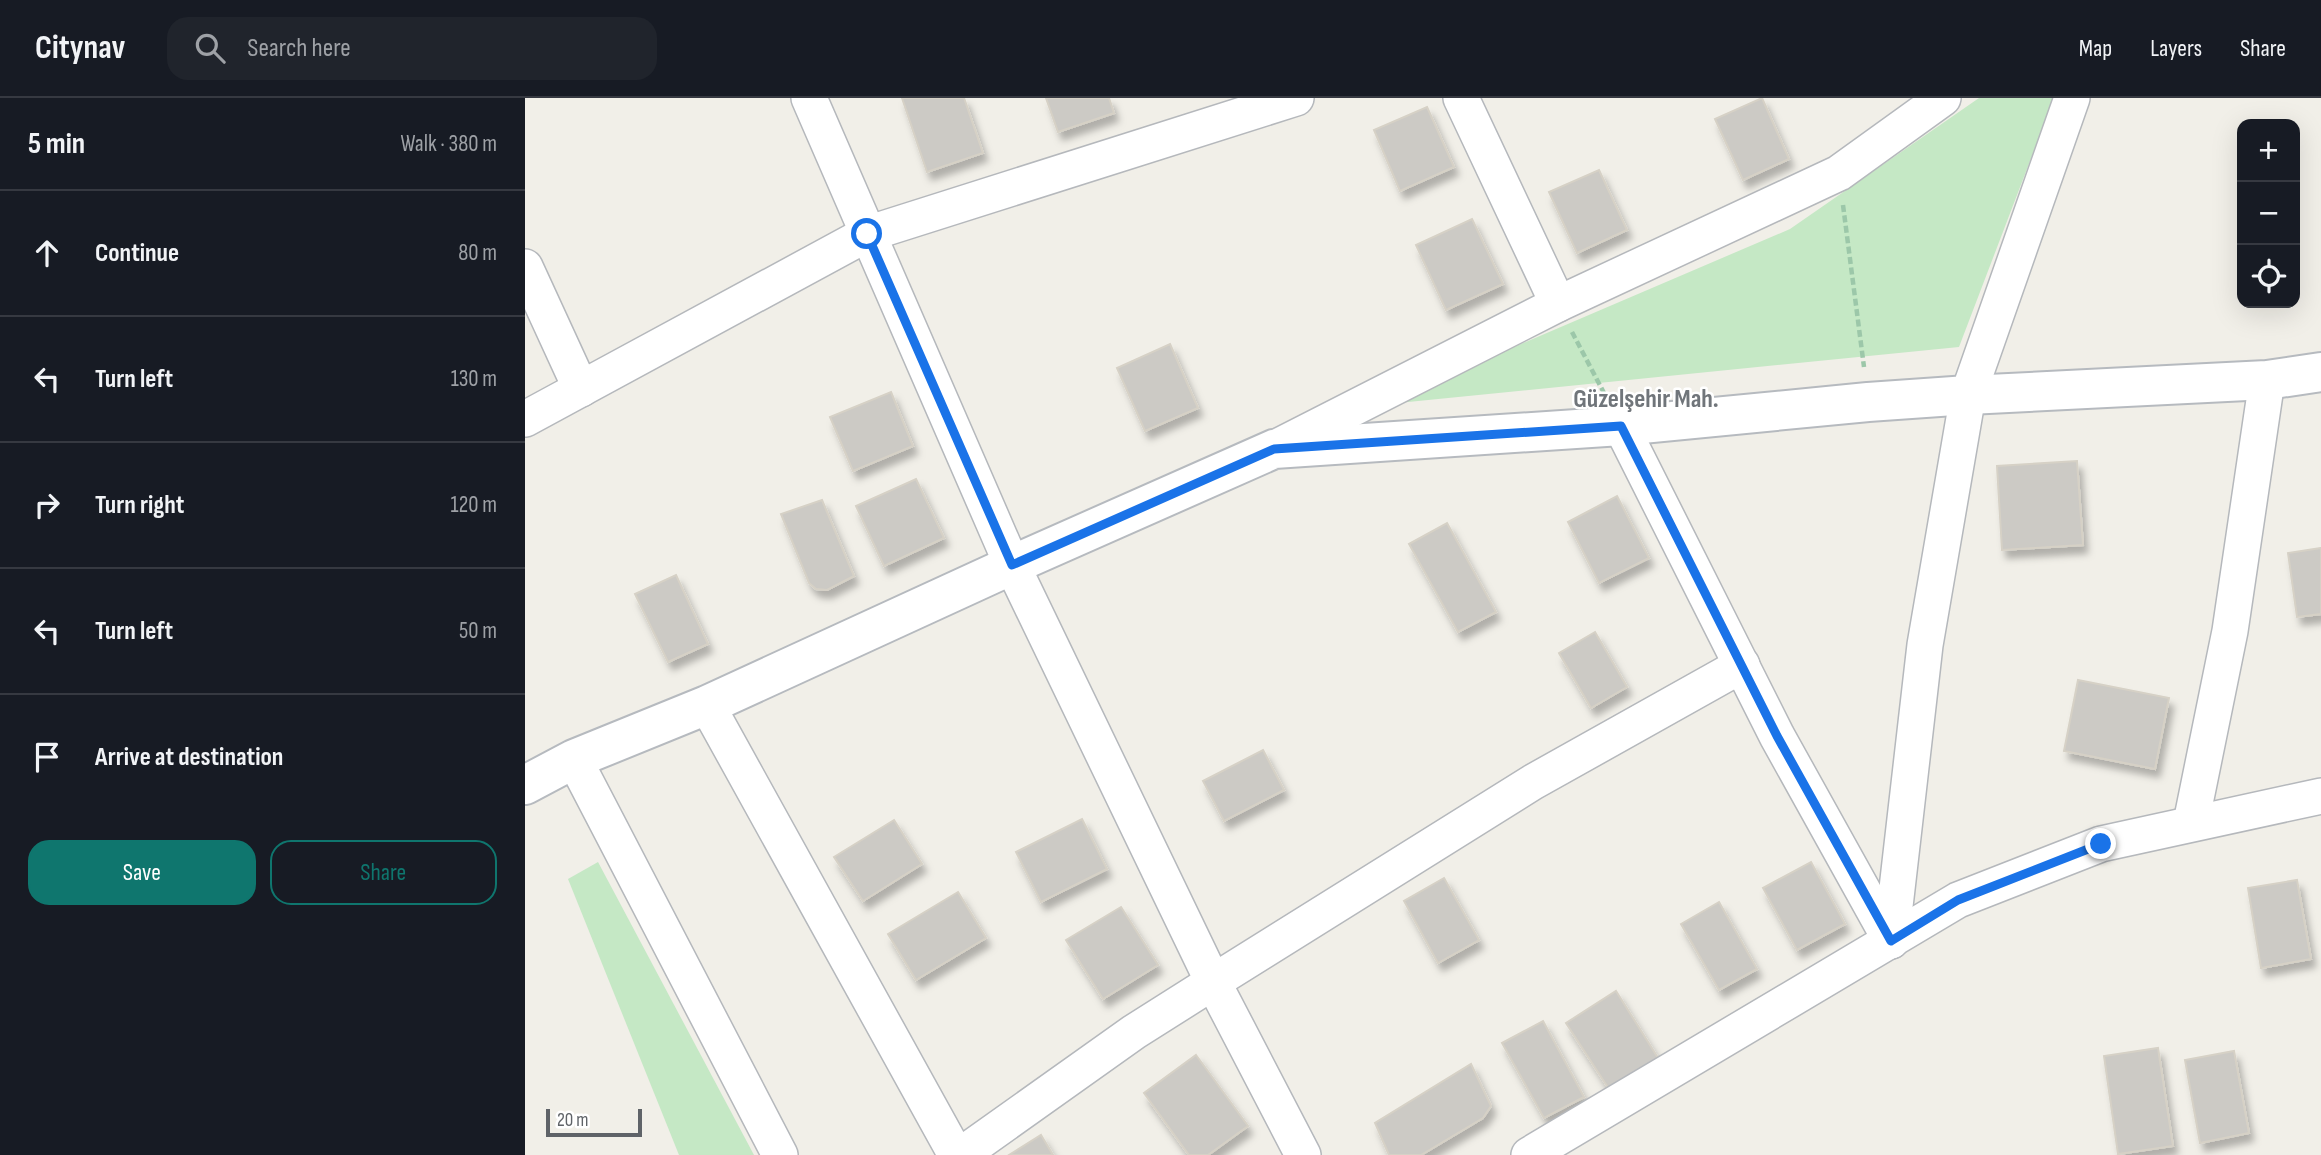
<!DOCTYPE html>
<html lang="en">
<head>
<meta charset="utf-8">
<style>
	body { margin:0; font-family:"Sofia Sans Condensed",sans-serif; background:#20242c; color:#f1f3f6 }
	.controls { position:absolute; right:21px; top:21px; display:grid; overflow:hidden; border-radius:14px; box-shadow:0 7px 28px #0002 }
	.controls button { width:63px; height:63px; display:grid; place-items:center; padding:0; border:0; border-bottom:2px solid #363941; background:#171b24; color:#f1f3f6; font:35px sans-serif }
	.scale { position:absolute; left:21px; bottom:18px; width:96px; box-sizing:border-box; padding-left:7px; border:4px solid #5f6368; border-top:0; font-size:19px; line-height:24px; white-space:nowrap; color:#5f6368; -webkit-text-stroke:5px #fff; paint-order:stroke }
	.stop { position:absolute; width:21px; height:21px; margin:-16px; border:5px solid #1a73e8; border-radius:50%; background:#fff }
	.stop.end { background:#1a73e8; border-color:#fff; box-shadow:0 2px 7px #0008 }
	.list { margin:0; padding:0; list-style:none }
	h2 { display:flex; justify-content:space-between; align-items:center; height:91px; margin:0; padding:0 28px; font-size:30px }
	h2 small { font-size:23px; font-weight:400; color:#9ea1a6 }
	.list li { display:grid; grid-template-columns:46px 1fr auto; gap:21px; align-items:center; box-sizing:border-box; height:126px; padding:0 28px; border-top:2px solid #363941 }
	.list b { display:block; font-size:26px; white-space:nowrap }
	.list em { font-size:23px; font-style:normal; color:#9ea1a6 }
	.actions { display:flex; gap:14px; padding:21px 28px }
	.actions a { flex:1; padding:16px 0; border:2px solid #0f766e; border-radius:21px; text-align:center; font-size:24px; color:#0f766e }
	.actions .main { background:#0f766e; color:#fff }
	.icon { flex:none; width:38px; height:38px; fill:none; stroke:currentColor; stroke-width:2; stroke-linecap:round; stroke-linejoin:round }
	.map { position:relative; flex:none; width:1796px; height:1057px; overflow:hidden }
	header { display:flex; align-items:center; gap:42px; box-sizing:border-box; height:98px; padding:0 35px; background:#171b24; border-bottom:2px solid #363941 }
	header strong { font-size:33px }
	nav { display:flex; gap:38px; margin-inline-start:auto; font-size:24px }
	.search { width:490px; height:63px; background:#20242c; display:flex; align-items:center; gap:18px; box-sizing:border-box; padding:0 24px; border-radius:21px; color:#9ea1a6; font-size:26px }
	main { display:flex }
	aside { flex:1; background:#171b24 }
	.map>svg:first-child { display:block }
	.green { fill:#c5e8c5 }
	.building { fill:#cccac5; stroke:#d6d1c6; stroke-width:2; filter:url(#shadow) }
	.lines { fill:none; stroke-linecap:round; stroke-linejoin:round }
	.street-casing { stroke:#b5b8bc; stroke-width:38 }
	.secondary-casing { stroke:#b6babf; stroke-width:42 }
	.path { stroke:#9cc7a9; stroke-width:4.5; stroke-dasharray:7 3.5; stroke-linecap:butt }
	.street { stroke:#fff; stroke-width:35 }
	.secondary { stroke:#fff; stroke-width:38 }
	.route { stroke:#1a73e8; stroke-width:9 }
	.labels { text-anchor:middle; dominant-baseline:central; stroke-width:5; stroke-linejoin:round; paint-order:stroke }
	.district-label { font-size:26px; font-weight:bold; fill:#70757a; stroke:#fff }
</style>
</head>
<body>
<header>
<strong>Citynav</strong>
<div class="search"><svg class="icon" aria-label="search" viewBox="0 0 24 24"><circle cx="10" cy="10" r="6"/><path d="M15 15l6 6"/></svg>Search here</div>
<nav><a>Map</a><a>Layers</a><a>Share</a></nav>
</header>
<main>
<aside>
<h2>5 min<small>Walk · 380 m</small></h2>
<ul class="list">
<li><svg class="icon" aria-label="ahead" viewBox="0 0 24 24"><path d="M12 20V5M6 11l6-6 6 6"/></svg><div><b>Continue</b></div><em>80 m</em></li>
<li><svg class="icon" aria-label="left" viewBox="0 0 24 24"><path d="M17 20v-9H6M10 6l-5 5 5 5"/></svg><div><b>Turn left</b></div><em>130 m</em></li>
<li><svg class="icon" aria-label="right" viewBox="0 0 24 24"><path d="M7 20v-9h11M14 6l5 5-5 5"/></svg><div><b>Turn right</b></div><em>120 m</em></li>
<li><svg class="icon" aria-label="left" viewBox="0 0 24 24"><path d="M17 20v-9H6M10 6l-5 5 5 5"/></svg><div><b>Turn left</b></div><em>50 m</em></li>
<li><svg class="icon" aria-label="arrive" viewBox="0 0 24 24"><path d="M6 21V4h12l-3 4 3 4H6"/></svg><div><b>Arrive at destination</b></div></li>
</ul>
<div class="actions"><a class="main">Save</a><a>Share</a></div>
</aside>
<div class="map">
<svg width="1796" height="1057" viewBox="0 0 1796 1057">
	<defs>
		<filter id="shadow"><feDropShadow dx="4.5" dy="8" stdDeviation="3.5" flood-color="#0004"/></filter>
	</defs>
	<rect width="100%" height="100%" fill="#f1efe8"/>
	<!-- green -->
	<g class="green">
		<polygon points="1454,0 1529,0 1434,249 853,307 1265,131"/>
		<polygon points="73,764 229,1057 154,1057 43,781"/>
	</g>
	<!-- building -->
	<g class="building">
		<polygon points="377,0 439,0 458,55 402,74"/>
		<polygon points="521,0 584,0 589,15 533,34"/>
		<polygon points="1237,0 1264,61 1218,82 1190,21"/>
		<polygon points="902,9 929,69 875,93 849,32"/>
		<polygon points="1074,72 1102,132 1052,155 1024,94"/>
		<polygon points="947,121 978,186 921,212 891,147"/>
		<polygon points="645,246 673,310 620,333 592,270"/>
		<polygon points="366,294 388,348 328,373 305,319"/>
		<polygon points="1552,363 1558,447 1477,452 1472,368"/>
		<polygon points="391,381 419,440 359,468 331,408"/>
		<polygon points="1092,398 1124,460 1074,485 1043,424"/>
		<polygon points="297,402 329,478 302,492 291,491 284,485 256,416"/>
		<polygon points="922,425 971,514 933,534 884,446"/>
		<polygon points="1796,450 1796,516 1772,519 1763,455"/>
		<polygon points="151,477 183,546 143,564 110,496"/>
		<polygon points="1070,534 1102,589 1066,610 1034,555"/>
		<polygon points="1553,582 1644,600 1630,671 1539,653"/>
		<polygon points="738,652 759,692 699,723 678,683"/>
		<polygon points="557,721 582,771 516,804 491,754"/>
		<polygon points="369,722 397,766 338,803 309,759"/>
		<polygon points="1286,764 1320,826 1272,852 1238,790"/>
		<polygon points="919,780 954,842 913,865 879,803"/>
		<polygon points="1772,782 1786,861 1736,870 1723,790"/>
		<polygon points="433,794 461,840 391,882 363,836"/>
		<polygon points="1194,804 1232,871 1194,892 1156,826"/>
		<polygon points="596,809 633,867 578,901 541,842"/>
		<polygon points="1091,893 1133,960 1084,991 1041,925"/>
		<polygon points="1018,923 1059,999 1019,1020 977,945"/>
		<polygon points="1633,950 1648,1048 1593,1056 1579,958"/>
		<polygon points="1709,953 1724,1035 1675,1045 1660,962"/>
		<polygon points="671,957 723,1028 683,1057 664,1057 619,995"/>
		<polygon points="946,966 966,1008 958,1020 896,1057 864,1057 850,1025"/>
		<polygon points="516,1037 528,1057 484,1057"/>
	</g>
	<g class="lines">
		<!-- street casing -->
		<g class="street-casing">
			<g id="street">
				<polyline points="284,0 487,467 688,884 778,1057"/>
				<polyline points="936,0 1033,206"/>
				<polyline points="0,169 56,291"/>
				<polyline points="0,321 342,136 771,0"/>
				<polyline points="1096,328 1252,638 1366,843"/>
				<polyline points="750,350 1033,206 1314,75 1418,0"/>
				<polyline points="182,607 431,1057"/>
				<polyline points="49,661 255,1057"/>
				<polyline points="1666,725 1705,533 1742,282"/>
				<polyline points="1366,843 1400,547 1443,297 1547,0"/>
				<polyline points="436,1057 609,934 688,884 1008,684 1217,567"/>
				<polyline points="1004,1057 1433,802 1576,746 1796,698"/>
			</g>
		</g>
		<!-- secondary casing -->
		<g class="secondary-casing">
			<polyline id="secondary" points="0,687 49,661 182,607 487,467 749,351 1096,328 1343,304 1443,297 1742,282 1796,274"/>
		</g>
		<!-- path -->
		<g class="path">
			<polyline points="1318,107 1339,269"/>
			<polyline points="1047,234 1079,295"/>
		</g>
		<!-- street -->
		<use href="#street" class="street"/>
		<!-- secondary -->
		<use href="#secondary" class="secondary"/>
	</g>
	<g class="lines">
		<!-- route -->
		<polyline class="route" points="342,136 487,467 749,351 1096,328 1252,638 1366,843 1433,802 1576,746"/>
	</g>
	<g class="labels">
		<!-- district labels -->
		<g class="district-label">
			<text x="1121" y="301">Güzelşehir Mah.</text>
		</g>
	</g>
</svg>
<div class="controls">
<button>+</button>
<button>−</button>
<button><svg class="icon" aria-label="locate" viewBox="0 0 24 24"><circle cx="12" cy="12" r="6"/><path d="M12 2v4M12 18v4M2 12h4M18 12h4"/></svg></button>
</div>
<div class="scale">20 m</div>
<div class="stop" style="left:342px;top:136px"></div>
<div class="stop end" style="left:1576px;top:746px"></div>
</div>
</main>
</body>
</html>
